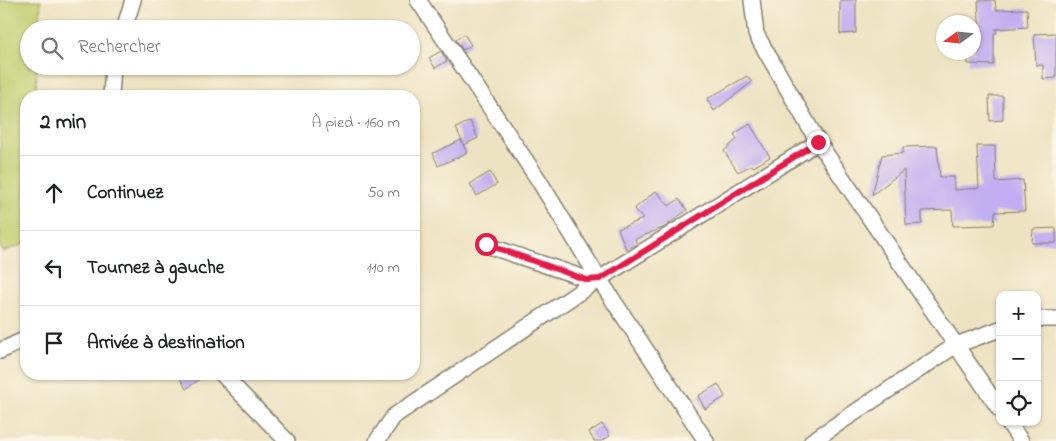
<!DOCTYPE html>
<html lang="fr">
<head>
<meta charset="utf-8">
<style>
	body { margin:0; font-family:"Indie Flower",sans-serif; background:#f2f2f2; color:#202124 }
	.controls { position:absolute; right:15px; bottom:15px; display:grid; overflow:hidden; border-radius:10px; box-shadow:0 1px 4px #0004 }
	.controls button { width:45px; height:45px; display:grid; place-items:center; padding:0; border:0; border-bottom:1px solid #e0e0e0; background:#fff; color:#202124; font:25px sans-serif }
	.compass { position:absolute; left:936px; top:15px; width:45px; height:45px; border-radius:50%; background:#fff; box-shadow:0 1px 4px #0004; rotate:255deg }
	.stop { position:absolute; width:15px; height:15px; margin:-11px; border:4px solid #e11d48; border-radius:50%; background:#fff }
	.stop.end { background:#e11d48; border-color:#fff; box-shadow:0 1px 5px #0008 }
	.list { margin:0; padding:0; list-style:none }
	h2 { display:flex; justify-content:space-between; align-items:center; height:65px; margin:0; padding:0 20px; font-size:21px }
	h2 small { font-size:16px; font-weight:400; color:#757577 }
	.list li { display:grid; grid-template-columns:32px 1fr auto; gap:15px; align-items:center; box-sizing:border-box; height:75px; padding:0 20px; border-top:1px solid #e0e0e0 }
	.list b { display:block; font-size:19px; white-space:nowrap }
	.list em { font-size:16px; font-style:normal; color:#757577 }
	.icon { flex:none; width:28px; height:28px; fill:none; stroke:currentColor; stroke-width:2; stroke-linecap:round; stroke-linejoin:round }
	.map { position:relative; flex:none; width:1056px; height:441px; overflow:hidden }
	.search { position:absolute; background:#fff; box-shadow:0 1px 4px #0004; left:20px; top:20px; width:400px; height:55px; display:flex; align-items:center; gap:12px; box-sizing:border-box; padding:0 18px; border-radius:28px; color:#757577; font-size:19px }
	.panel { position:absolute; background:#fff; box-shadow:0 1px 4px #0004; left:20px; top:90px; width:400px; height:290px; border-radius:20px }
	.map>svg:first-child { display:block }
	.green { fill:#c0cd6e; stroke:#6e7445 }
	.building { fill:#c1adf1 }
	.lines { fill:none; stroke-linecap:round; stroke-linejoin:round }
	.minor-casing { stroke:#847f6e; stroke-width:18 }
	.minor { stroke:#fff; stroke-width:15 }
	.route { stroke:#e11d48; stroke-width:6 }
</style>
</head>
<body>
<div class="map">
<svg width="1056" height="441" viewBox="0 0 1056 441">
	<rect width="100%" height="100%" fill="#fcf5e5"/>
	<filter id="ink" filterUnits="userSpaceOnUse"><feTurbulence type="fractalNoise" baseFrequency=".02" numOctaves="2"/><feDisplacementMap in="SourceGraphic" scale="10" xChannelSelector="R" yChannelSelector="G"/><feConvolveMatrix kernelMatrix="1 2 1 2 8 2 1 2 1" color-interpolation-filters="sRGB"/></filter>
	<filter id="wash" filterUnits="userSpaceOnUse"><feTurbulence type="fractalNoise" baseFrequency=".0096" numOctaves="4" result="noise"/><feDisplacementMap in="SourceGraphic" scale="20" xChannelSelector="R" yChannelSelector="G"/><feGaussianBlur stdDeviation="1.12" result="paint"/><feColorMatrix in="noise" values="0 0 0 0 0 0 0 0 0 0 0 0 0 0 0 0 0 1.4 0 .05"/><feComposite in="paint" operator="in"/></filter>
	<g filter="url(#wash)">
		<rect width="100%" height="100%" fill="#ede2c1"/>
		<!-- green -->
		<polygon class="green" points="0,0 41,0 39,29 29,29 29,66 37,66 36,96 26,96 26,243 3,252 0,246"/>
		<g id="blocks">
			<!-- building -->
			<g class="building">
				<polygon points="840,0 856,0 856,33 840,34"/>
				<polygon points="995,0 996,10 1027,9 1028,27 996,29 997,33 994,33 994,65 968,64 968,52 974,52 974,38 980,38 978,1"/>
				<polygon points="1056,33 1056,78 1043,79 1043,65 1036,65 1034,34"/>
				<polygon points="464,34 471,45 463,50 456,40"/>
				<polygon points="441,51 447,61 435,68 429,58"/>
				<polygon points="747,76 752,82 714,111 707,99"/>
				<polygon points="989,96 1003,96 1003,120 990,121"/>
				<polygon points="470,121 478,138 464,145 456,128"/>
				<polygon points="750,124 770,157 754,167 752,165 738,172 724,151 737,139 734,134"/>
				<polygon points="461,140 467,153 438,166 433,153"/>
				<polygon points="937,146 940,177 954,177 954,190 979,188 977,146 995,146 996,182 1023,180 1025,211 995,212 994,225 953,226 952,210 922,211 922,224 906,225 904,170 872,195 882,155 903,153 903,147"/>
				<polygon points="490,172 497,184 477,196 470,184"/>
				<polygon points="656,191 669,206 679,199 687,210 665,227 635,239 637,244 626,249 618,229 643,219 634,209"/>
				<polygon points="1056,228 1056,243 1032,243 1033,229"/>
				<polygon points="178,374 207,374 186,389"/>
				<polygon points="718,384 725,397 705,409 698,396"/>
				<polygon points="602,424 610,436 602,441 594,441 589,432"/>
			</g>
		</g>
	</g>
	<g filter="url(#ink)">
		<use href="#blocks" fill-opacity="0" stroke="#847f6e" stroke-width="1"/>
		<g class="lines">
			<!-- minor casing -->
			<g class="minor-casing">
				<g id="minor">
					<polyline points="418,0 538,179 599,279 706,441"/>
					<polyline points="752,0 756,34 818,142 1000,410"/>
					<polyline points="124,29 133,0"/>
					<polyline points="111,96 113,66"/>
					<polyline points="486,245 587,279 599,279"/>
					<polyline points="1037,319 1056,319"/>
					<polyline points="0,351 26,339"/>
					<polyline points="222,374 287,441"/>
					<polyline points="1008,422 1021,441"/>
					<polyline points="377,441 394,416 599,279 818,142"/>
					<polyline points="812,441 956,345 1000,329"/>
				</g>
			</g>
			<!-- minor -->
			<use href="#minor" class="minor"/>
		</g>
	</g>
	<g class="lines" filter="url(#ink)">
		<!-- route -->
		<polyline class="route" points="486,244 587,280 600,279 818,142"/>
	</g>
</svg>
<div class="controls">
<button>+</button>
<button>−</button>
<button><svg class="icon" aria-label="locate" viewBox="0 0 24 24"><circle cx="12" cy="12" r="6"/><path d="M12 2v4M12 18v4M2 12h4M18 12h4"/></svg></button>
</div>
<svg class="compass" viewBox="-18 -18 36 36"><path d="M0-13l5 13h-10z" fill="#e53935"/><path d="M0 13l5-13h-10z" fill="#757577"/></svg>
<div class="stop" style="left:486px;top:244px"></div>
<div class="stop end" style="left:818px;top:142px"></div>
<div class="search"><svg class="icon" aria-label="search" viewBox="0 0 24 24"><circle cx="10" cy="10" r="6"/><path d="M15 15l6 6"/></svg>Rechercher</div>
<section class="panel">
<h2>2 min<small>À pied · 160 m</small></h2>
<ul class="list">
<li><svg class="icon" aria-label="ahead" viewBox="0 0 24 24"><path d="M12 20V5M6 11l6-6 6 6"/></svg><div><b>Continuez</b></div><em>50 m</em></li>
<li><svg class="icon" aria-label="left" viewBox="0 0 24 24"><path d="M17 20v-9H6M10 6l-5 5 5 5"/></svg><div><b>Tournez à gauche</b></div><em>110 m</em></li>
<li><svg class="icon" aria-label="arrive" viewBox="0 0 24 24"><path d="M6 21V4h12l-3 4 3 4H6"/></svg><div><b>Arrivée à destination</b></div></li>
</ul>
</section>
</div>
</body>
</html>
